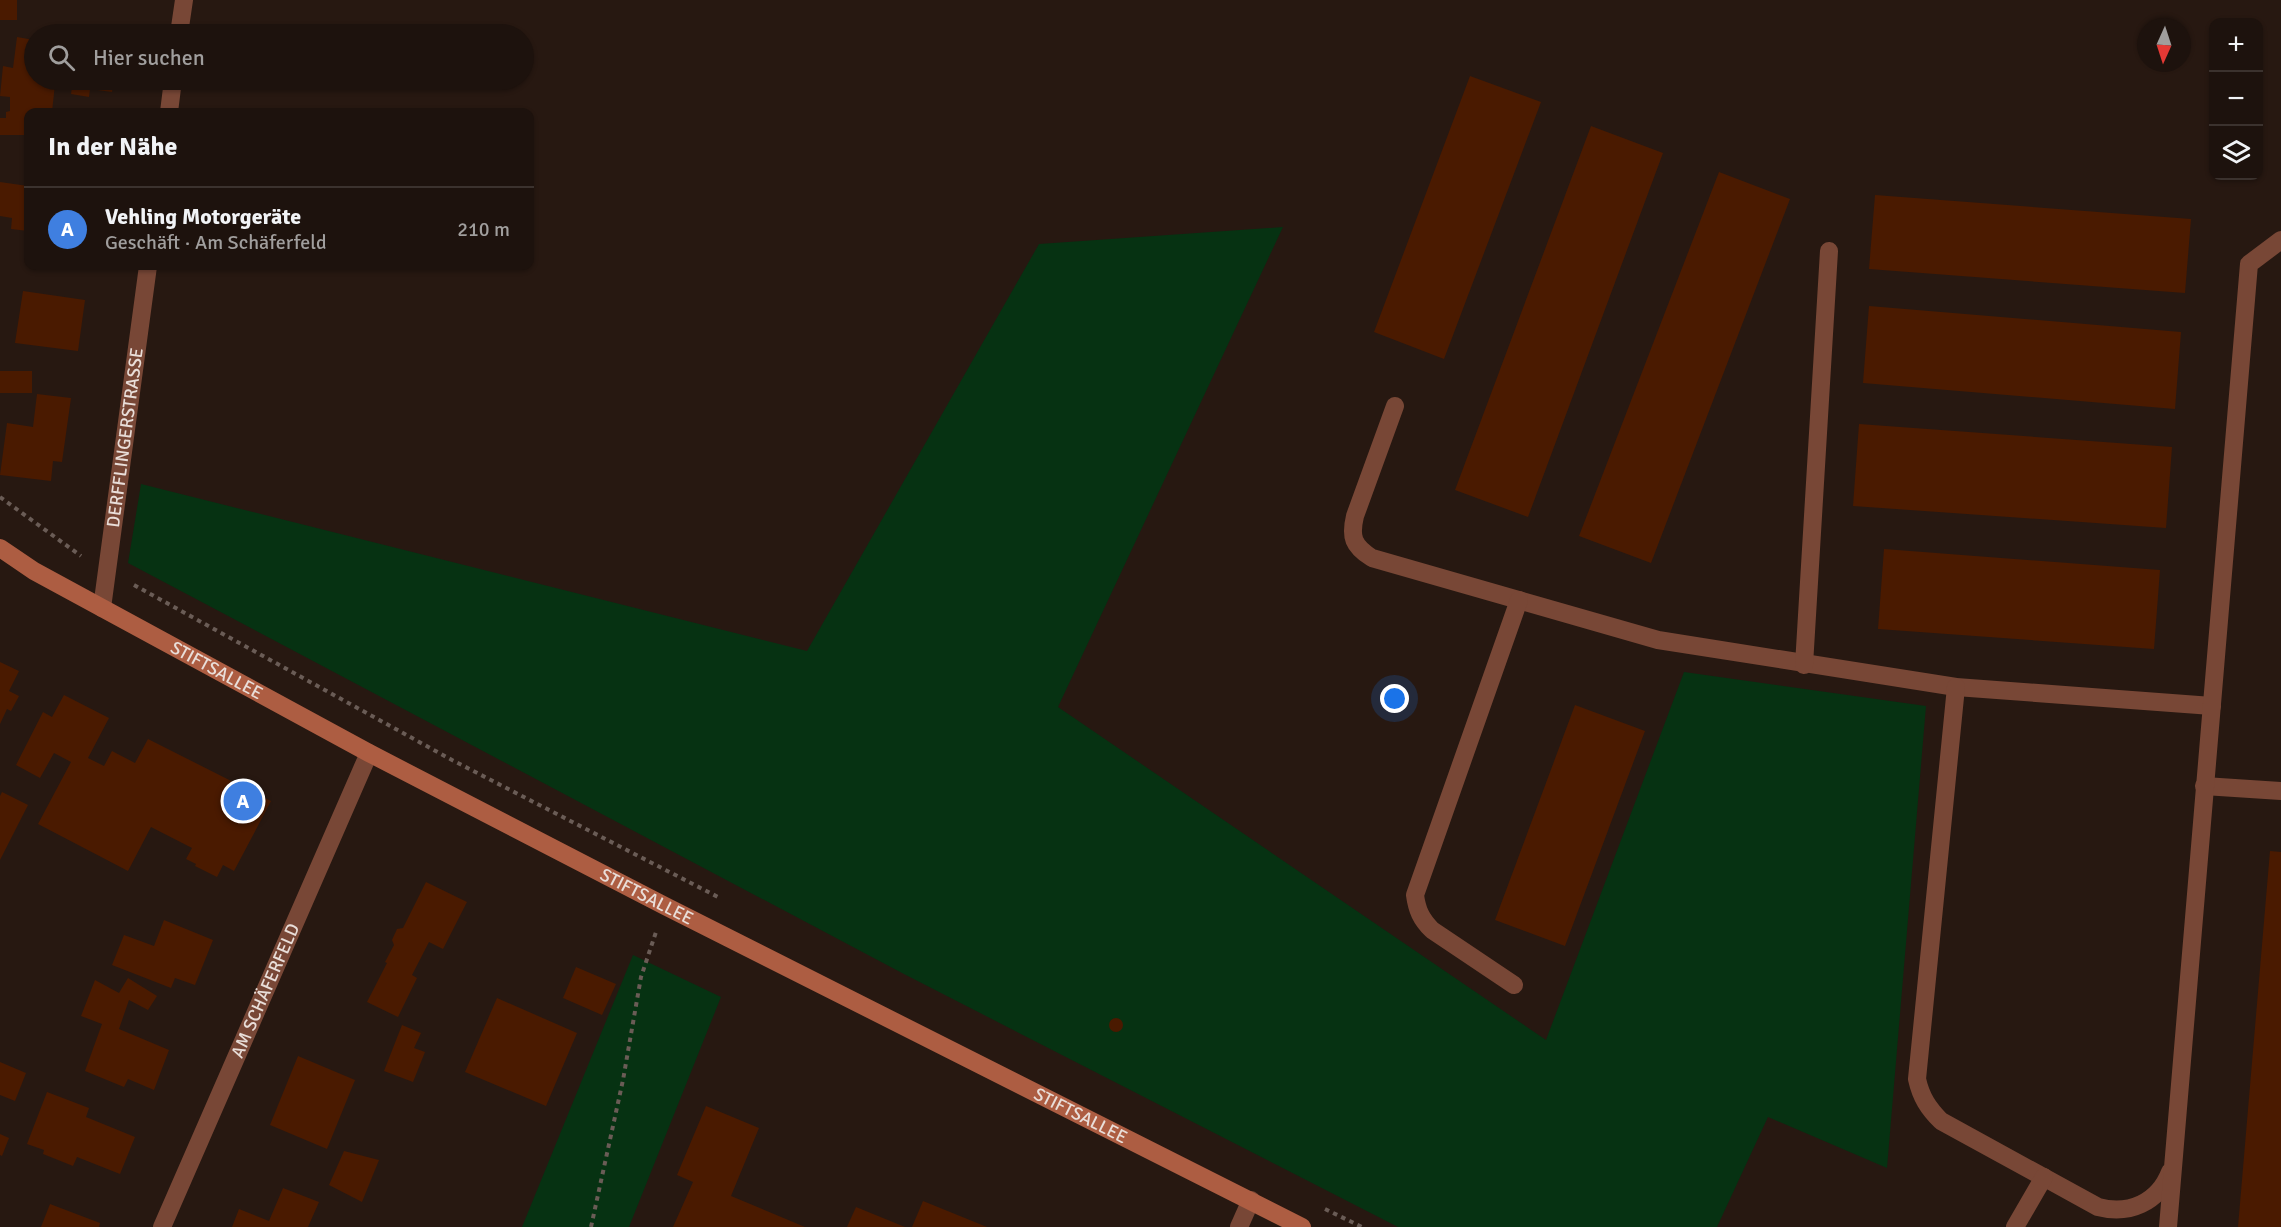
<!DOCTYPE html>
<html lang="de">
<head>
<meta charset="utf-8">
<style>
	body { margin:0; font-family:Signika,sans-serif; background:#2a201b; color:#f1f3f6 }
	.controls { position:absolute; right:18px; top:18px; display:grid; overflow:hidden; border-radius:12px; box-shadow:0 2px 4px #0004 }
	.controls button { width:54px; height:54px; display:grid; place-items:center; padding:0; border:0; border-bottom:2px solid #3b322e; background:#1d120d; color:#f1f3f6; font:30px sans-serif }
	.compass { position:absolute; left:2137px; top:18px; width:54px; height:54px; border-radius:50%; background:#1d120d; box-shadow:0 2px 4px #0004; rotate:183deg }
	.you { position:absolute; left:1395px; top:699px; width:21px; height:21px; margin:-15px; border:4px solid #fff; border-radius:50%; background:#1a73e8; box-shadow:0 0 0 9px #1a73e833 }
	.badge { display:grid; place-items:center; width:39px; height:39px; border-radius:50%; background:#0f766e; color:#fff; font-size:20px; font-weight:700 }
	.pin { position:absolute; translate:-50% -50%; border:3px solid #fff; box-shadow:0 2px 6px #0006 }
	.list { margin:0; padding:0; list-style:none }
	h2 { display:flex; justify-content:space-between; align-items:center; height:78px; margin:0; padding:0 24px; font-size:26px }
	h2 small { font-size:20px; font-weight:400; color:#a09e9d }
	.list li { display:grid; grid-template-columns:39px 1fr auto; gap:18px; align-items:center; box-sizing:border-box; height:84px; padding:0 24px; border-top:2px solid #3b322e }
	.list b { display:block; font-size:22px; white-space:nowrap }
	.list p { margin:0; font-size:20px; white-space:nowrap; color:#a09e9d }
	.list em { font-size:20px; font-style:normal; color:#a09e9d }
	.icon { flex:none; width:33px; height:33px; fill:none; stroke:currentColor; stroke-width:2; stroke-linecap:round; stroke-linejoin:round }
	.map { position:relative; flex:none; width:2281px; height:1227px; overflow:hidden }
	.search { position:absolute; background:#1d120d; box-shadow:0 2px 4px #0004; left:24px; top:24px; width:510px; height:66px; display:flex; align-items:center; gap:15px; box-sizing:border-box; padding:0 21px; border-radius:33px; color:#a09e9d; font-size:22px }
	.panel { position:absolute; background:#1d120d; box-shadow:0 2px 4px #0004; left:24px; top:108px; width:510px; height:162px; border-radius:12px }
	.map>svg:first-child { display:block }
	.green { fill:#063212 }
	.building { fill:#4a1a00 }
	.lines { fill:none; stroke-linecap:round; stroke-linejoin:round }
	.path { stroke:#6a5c56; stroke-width:4; stroke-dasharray:4.5 4.5; stroke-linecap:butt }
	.lane { stroke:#784736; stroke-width:18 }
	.street { stroke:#784736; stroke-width:18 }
	.secondary { stroke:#ad5d42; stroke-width:18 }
	.labels { text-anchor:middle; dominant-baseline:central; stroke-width:4.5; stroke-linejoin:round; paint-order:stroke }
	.street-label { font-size:18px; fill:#e9ded9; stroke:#1d0f09 }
</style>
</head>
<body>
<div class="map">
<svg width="2281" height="1227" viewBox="0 0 2281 1227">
	<rect width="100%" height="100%" fill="#271811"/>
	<!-- green -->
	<g class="green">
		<polygon points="1283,227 1058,707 1546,1040 1684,672 1926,706 1887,1168 1768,1117 1717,1227 1398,1227 902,973 128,563 141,484 807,651 1039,244"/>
		<polygon points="633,955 721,997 629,1227 522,1227"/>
	</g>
	<!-- building -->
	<g class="building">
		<rect x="0" y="0" width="17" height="20"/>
		<polygon points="17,37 34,40 34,80 114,80 112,92 90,89 89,97 71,94 72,87 55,84 52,112 28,112 28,135 0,135 0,118 6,118 6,112 10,111 10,97 0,96 3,66 13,68"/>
		<polygon points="1470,76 1541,102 1444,359 1374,332"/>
		<polygon points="1591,126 1663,153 1528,517 1455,490"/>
		<polygon points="1719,172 1790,199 1651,563 1579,536"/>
		<polygon points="0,182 28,186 28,231 11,229 12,218 0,216"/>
		<polygon points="1875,195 2191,219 2185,293 1869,269"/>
		<polygon points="23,291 85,300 78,351 15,343"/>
		<polygon points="1869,306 2181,332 2175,409 1863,383"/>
		<rect x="0" y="371" width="32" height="22"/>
		<polygon points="37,394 71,398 62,462 53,461 51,481 0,475 7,423 33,427"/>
		<polygon points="1859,424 2172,447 2166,528 1853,506"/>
		<polygon points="1884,549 2160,570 2154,649 1878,629"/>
		<polygon points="0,662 19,671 9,691 19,696 11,711 7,709 0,724"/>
		<polygon points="64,695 109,718 88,758 104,766 112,751 135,763 148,739 271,801 234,871 223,865 217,877 195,866 196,864 186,859 192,848 151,827 128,871 38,824 71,762 54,753 40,778 16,765 43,712 52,717"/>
		<polygon points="1575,705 1645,731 1565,946 1495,920"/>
		<polygon points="2,792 28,805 0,860 0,796"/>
		<polygon points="2270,851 2281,852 2281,1227 2238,1227"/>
		<polygon points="426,882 467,902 443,949 429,942 412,975 417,978 398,1017 367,1002 387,963 385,962 394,945 392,940 397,929 403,928"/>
		<polygon points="164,920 213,940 195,985 175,978 171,988 112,965 124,935 154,946"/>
		<polygon points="576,967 616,984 602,1015 563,998"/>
		<polygon points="128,978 157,996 148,1010 129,1000 119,1029 169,1050 154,1090 128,1079 124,1087 85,1071 102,1024 81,1016 95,980 119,993"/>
		<polygon points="497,998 577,1033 546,1106 465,1072"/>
		<circle cx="1116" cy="1025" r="7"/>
		<polygon points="402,1025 421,1033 414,1048 425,1052 413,1082 384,1071"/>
		<polygon points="298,1056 355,1080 327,1149 270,1125"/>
		<polygon points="0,1062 26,1073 15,1101 0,1095"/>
		<polygon points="47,1092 89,1108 86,1117 135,1137 120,1174 77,1157 73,1166 43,1154 44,1150 27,1144"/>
		<polygon points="706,1106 759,1128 731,1196 805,1227 673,1227 693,1182 677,1175"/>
		<polygon points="0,1134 9,1138 2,1156 0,1155"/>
		<polygon points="344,1151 379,1160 362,1202 329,1185"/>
		<polygon points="283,1188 319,1202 308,1227 232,1227 239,1209 269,1221"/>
		<polygon points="923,1201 987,1227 912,1227"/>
		<polygon points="50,1204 100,1223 99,1227 41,1227"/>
		<polygon points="856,1207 905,1227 847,1227"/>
	</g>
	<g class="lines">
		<!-- path -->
		<g class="path">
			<polyline points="0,497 81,556"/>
			<polyline points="134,585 452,760 718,897"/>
			<polyline points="1325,1209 1362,1227"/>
			<polyline points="591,1227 623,1080 641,977 656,932"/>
		</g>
		<!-- lane -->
		<g class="lane">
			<path d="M1395,406L1355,516C1350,537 1353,546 1372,558L1658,640L1956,687L2212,706"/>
			<polyline points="1804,665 1829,251"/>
			<path d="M1956,687L1917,1079C1921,1097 1928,1108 1941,1121L2098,1207C2129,1215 2158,1203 2170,1172"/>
			<polyline points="2204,786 2281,791"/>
			<path d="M1514,985L1432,930C1421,919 1417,910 1415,895L1519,600"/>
			<polyline points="1239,1227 1251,1200"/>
			<polyline points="2015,1227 2044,1177"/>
			<polyline points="2168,1227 2249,264 2281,240"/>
		</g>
		<!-- street -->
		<g class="street">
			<polyline points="179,34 184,0"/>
			<polyline points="169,112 173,80"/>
			<path id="s1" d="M102,608L148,266"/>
			<path id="s2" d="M162,1227L369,753"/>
		</g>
		<!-- secondary -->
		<path class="secondary" id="s3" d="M0,548L34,571L369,753L665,906L1302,1227"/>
	</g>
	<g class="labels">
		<!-- street labels -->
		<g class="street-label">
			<text stroke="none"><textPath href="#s1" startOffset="172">DERFFLINGERSTRASSE</textPath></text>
			<text stroke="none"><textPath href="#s3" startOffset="249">STIFTSALLEE</textPath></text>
			<text stroke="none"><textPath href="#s3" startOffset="735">STIFTSALLEE</textPath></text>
			<text stroke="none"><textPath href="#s2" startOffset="258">AM SCHÄFERFELD</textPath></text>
			<text stroke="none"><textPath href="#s3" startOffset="1221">STIFTSALLEE</textPath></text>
		</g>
	</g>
</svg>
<div class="controls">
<button>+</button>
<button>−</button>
<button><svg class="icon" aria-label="layers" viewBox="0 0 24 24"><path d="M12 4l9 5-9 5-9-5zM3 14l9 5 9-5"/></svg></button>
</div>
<svg class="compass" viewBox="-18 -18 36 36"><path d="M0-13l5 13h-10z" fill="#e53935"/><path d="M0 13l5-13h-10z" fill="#a09e9d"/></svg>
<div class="you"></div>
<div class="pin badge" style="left:243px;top:801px;background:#3f7fe0">A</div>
<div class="search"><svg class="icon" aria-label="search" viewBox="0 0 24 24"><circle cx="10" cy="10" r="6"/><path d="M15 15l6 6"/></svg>Hier suchen</div>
<section class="panel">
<h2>In der Nähe<small></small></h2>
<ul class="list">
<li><span class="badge" style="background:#3f7fe0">A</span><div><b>Vehling Motorgeräte</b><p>Geschäft · Am Schäferfeld</p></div><em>210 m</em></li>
</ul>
</section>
</div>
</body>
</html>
